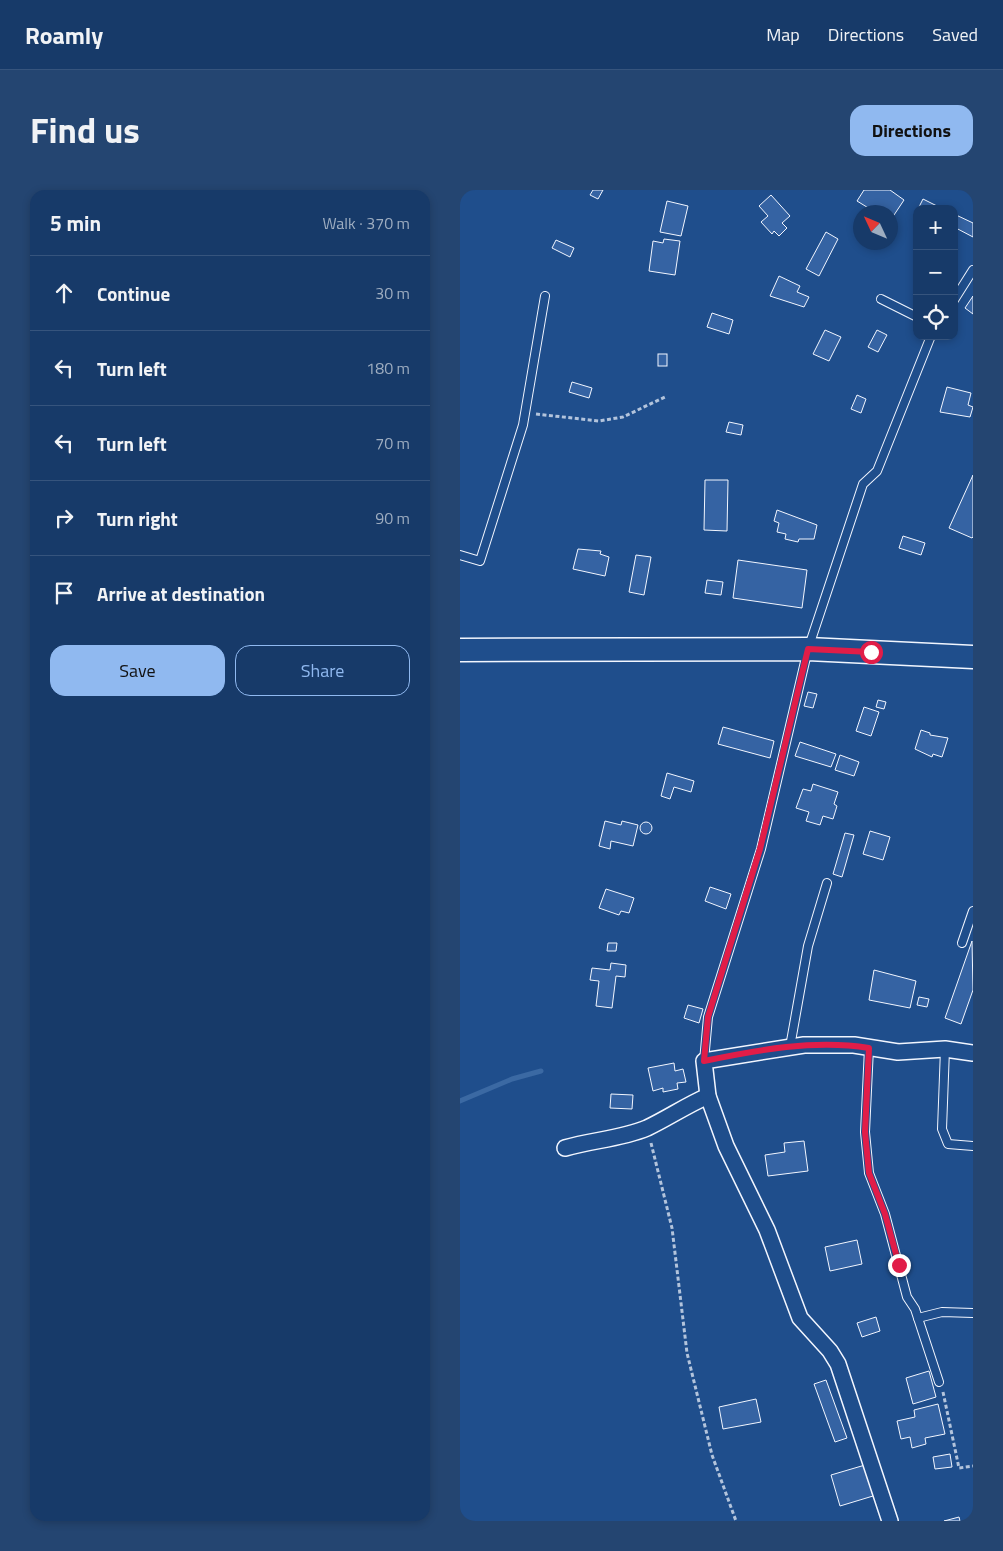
<!DOCTYPE html>
<html lang="en">
<head>
<meta charset="utf-8">
<style>
	body { margin:0; font-family:"Titillium Web",sans-serif; background:#244571; color:#f1f3f6 }
	.controls { position:absolute; right:15px; top:15px; display:grid; overflow:hidden; border-radius:10px; box-shadow:0 2px 8px #0003 }
	.controls button { width:45px; height:45px; display:grid; place-items:center; padding:0; border:0; border-bottom:1px solid #36547d; background:#173a69; color:#f1f3f6; font:25px sans-serif }
	.compass { position:absolute; left:393px; top:15px; width:45px; height:45px; border-radius:50%; background:#173a69; box-shadow:0 2px 8px #0003; rotate:314deg }
	.stop { position:absolute; width:15px; height:15px; margin:-11px; border:4px solid #e11d48; border-radius:50%; background:#fff }
	.stop.end { background:#e11d48; border-color:#fff; box-shadow:0 1px 5px #0008 }
	.list { margin:0; padding:0; list-style:none }
	h2 { display:flex; justify-content:space-between; align-items:center; height:65px; margin:0; padding:0 20px; font-size:21px }
	h2 small { font-size:16px; font-weight:400; color:#9eadc0 }
	.list li { display:grid; grid-template-columns:32px 1fr auto; gap:15px; align-items:center; box-sizing:border-box; height:75px; padding:0 20px; border-top:1px solid #36547d }
	.list b { display:block; font-size:19px; white-space:nowrap }
	.list em { font-size:16px; font-style:normal; color:#9eadc0 }
	.actions { display:flex; gap:10px; padding:15px 20px }
	.actions a { flex:1; padding:11px 0; border:1px solid #90b9f0; border-radius:15px; text-align:center; font-size:18px; color:#90b9f0 }
	.actions .main { background:#90b9f0; color:#111 }
	.icon { flex:none; width:28px; height:28px; fill:none; stroke:currentColor; stroke-width:2; stroke-linecap:round; stroke-linejoin:round }
	.map { position:relative; flex:none; width:513px; height:1331px; overflow:hidden; border-radius:15px }
	header { display:flex; align-items:center; gap:30px; box-sizing:border-box; height:70px; padding:0 25px; background:#173a69; border-bottom:1px solid #36547d }
	header strong { font-size:24px }
	nav { display:flex; gap:28px; margin-inline-start:auto; font-size:18px }
	.intro { display:flex; align-items:center; justify-content:space-between; box-sizing:border-box; height:120px; padding:0 30px }
	h1 { margin:0; font-size:35px }
	.button { padding:12px 22px; border-radius:15px; background:#90b9f0; color:#111; font-size:18px; font-weight:700 }
	main { display:flex; gap:30px; padding:0 30px }
	aside { flex:1; background:#173a69; border-radius:15px; box-shadow:0 2px 8px #0003 }
	.map>svg:first-child { display:block }
	.lines { fill:none; stroke-linecap:round; stroke-linejoin:round }
	.stream { stroke:#3b69a3; stroke-width:5 }
	.building { fill:#3563a3; stroke:#f2f6ff }
	.lane-casing { stroke:#f2f6ff; stroke-width:10 }
	.street-casing { stroke:#f2f6ff; stroke-width:18 }
	.primary-casing { stroke:#f2f6ff; stroke-width:25 }
	.path { stroke:#b3c4dc; stroke-width:3; stroke-dasharray:4 2.5; stroke-linecap:butt }
	.lane { stroke:#1f4e8c; stroke-width:8 }
	.street { stroke:#1f4e8c; stroke-width:15 }
	.primary { stroke:#1f4e8c; stroke-width:22 }
	.route { stroke:#e11d48; stroke-width:6 }
</style>
</head>
<body>
<header>
<strong>Roamly</strong>
<nav><a>Map</a><a>Directions</a><a>Saved</a></nav>
</header>
<div class="intro"><h1>Find us</h1><a class="button">Directions</a></div>
<main>
<aside>
<h2>5 min<small>Walk · 370 m</small></h2>
<ul class="list">
<li><svg class="icon" aria-label="ahead" viewBox="0 0 24 24"><path d="M12 20V5M6 11l6-6 6 6"/></svg><div><b>Continue</b></div><em>30 m</em></li>
<li><svg class="icon" aria-label="left" viewBox="0 0 24 24"><path d="M17 20v-9H6M10 6l-5 5 5 5"/></svg><div><b>Turn left</b></div><em>180 m</em></li>
<li><svg class="icon" aria-label="left" viewBox="0 0 24 24"><path d="M17 20v-9H6M10 6l-5 5 5 5"/></svg><div><b>Turn left</b></div><em>70 m</em></li>
<li><svg class="icon" aria-label="right" viewBox="0 0 24 24"><path d="M7 20v-9h11M14 6l5 5-5 5"/></svg><div><b>Turn right</b></div><em>90 m</em></li>
<li><svg class="icon" aria-label="arrive" viewBox="0 0 24 24"><path d="M6 21V4h12l-3 4 3 4H6"/></svg><div><b>Arrive at destination</b></div></li>
</ul>
<div class="actions"><a class="main">Save</a><a>Share</a></div>
</aside>
<div class="map">
<svg width="513" height="1331" viewBox="0 0 513 1331">
	<rect width="100%" height="100%" fill="#1f4e8c"/>
	<g class="lines">
		<!-- stream -->
		<polyline class="stream" points="0,911 52,889 81,881"/>
	</g>
	<!-- building -->
	<g class="building">
		<polygon points="133,0 143,0 138,9 130,5"/>
		<polygon points="404,0 430,0 444,10 430,31 430,22 415,22 397,11"/>
		<polygon points="311,5 330,26 322,33 327,38 319,46 314,41 312,44 301,32 308,26 299,16"/>
		<polygon points="463,9 483,19 458,19"/>
		<polygon points="207,11 228,16 221,46 200,42"/>
		<polygon points="494,24 513,33 513,47 494,37"/>
		<polygon points="366,42 378,49 359,86 346,79"/>
		<polygon points="204,49 220,51 215,85 189,81 193,51 203,53"/>
		<polygon points="96,50 114,58 110,67 92,58"/>
		<polygon points="319,86 340,96 337,102 349,107 344,117 310,106"/>
		<polygon points="513,106 513,124 505,118"/>
		<polygon points="252,123 273,130 269,144 247,137"/>
		<polygon points="365,140 381,147 369,171 353,164"/>
		<polygon points="417,140 427,145 418,162 408,157"/>
		<rect x="198" y="164" width="9" height="12"/>
		<polygon points="112,192 132,198 129,208 109,202"/>
		<polygon points="487,197 511,203 508,215 513,217 510,227 480,222"/>
		<polygon points="397,205 406,209 401,223 391,219"/>
		<polygon points="269,232 283,235 281,245 266,242"/>
		<polygon points="513,285 513,347 512,348 489,338"/>
		<polygon points="245,290 268,290 267,341 244,340"/>
		<polygon points="317,320 357,335 354,349 339,349 338,352 325,349 326,344 317,342 319,333 314,331"/>
		<polygon points="443,346 465,353 461,365 439,358"/>
		<polygon points="118,359 141,361 140,364 149,367 145,386 113,379"/>
		<polygon points="176,365 191,367 184,405 169,402"/>
		<polygon points="278,370 347,380 342,418 273,408"/>
		<polygon points="247,390 263,392 261,405 245,403"/>
		<polygon points="348,502 357,504 353,518 344,516"/>
		<polygon points="418,510 426,512 424,519 416,517"/>
		<polygon points="404,517 419,522 411,546 396,541"/>
		<polygon points="263,537 314,551 310,568 258,554"/>
		<polygon points="461,540 470,543 470,545 488,548 482,567 473,564 472,567 455,559"/>
		<polygon points="340,552 376,564 371,577 335,566"/>
		<polygon points="380,565 399,572 394,586 375,580"/>
		<polygon points="207,583 234,591 231,602 214,597 210,609 201,606"/>
		<polygon points="353,594 378,602 374,614 377,616 373,629 363,626 360,635 346,631 349,622 336,618 343,599 351,601"/>
		<polygon points="145,631 161,635 162,631 178,635 173,656 151,651 150,659 139,656"/>
		<circle cx="186" cy="638" r="6"/>
		<polygon points="410,641 430,647 423,670 403,664"/>
		<polygon points="385,643 394,645 382,687 373,684"/>
		<polygon points="250,697 271,704 266,719 245,711"/>
		<polygon points="146,699 174,708 169,723 161,721 159,725 139,718"/>
		<polygon points="512,751 513,800 501,834 485,828"/>
		<polygon points="148,753 157,753 156,761 147,761"/>
		<polygon points="151,773 166,775 165,787 156,786 152,818 136,816 139,791 130,790 132,778 150,780"/>
		<polygon points="414,780 456,791 450,818 409,810"/>
		<polygon points="459,807 469,809 467,817 457,815"/>
		<polygon points="228,815 243,819 239,833 224,828"/>
		<polygon points="214,873 215,881 223,879 226,892 217,893 218,899 203,902 203,898 193,901 188,878"/>
		<polygon points="151,904 173,905 172,919 150,918"/>
		<polygon points="344,951 348,981 308,986 305,965 325,962 324,953"/>
		<polygon points="397,1050 402,1074 370,1081 365,1057"/>
		<polygon points="416,1127 420,1141 402,1147 397,1133"/>
		<polygon points="469,1181 476,1207 453,1214 446,1188"/>
		<polygon points="366,1190 387,1248 375,1252 354,1194"/>
		<polygon points="296,1209 301,1232 263,1239 259,1217"/>
		<polygon points="478,1214 485,1244 465,1248 466,1254 452,1258 450,1247 441,1249 437,1231 455,1227 454,1220"/>
		<polygon points="490,1264 492,1277 475,1279 473,1267"/>
		<polygon points="405,1275 413,1306 380,1316 371,1285"/>
		<polygon points="499,1327 500,1331 484,1331"/>
	</g>
	<g class="lines">
		<!-- lane casing -->
		<g class="lane-casing">
			<g id="lane">
				<polyline points="421,109 457,127"/>
				<polyline points="494,110 513,80"/>
				<polyline points="0,365 20,371 63,235 85,106"/>
				<polyline points="502,753 513,721"/>
				<polyline points="330,857 348,756 367,693"/>
				<polyline points="409,858 405,942 409,983 425,1024 447,1107 455,1119 479,1192"/>
				<polyline points="485,859 482,939 488,954 513,956"/>
				<polyline points="244,871 248,827 301,659 348,459 403,294 417,281 471,146"/>
				<polyline points="458,1128 482,1122 513,1123"/>
			</g>
		</g>
		<!-- street casing -->
		<g class="street-casing">
			<g id="street">
				<path d="M105,958C132,950 161,949 187,938C208,928 227,915 248,906"/>
				<polyline points="430,1331 378,1174 370,1161 340,1128 307,1040 266,956 248,906 244,871 344,855 394,855 438,862 485,859 513,863"/>
			</g>
		</g>
		<!-- primary casing -->
		<g class="primary-casing">
			<polyline id="primary" points="0,460 348,459 513,467"/>
		</g>
		<!-- path -->
		<g class="path">
			<polyline points="76,224 139,231 163,227 207,206"/>
			<polyline points="191,953 212,1038 227,1163 252,1265 276,1331"/>
			<polyline points="483,1202 499,1278 513,1276"/>
		</g>
		<!-- lane -->
		<use href="#lane" class="lane"/>
		<!-- street -->
		<use href="#street" class="street"/>
		<!-- primary -->
		<use href="#primary" class="primary"/>
	</g>
	<g class="lines">
		<!-- route -->
		<path class="route" d="M411,462L348,459L300,659L248,827L244,871C297,860 355,849 409,858L405,942L409,983L425,1024L439,1075"/>
	</g>
</svg>
<div class="controls">
<button>+</button>
<button>−</button>
<button><svg class="icon" aria-label="locate" viewBox="0 0 24 24"><circle cx="12" cy="12" r="6"/><path d="M12 2v4M12 18v4M2 12h4M18 12h4"/></svg></button>
</div>
<svg class="compass" viewBox="-18 -18 36 36"><path d="M0-13l5 13h-10z" fill="#e53935"/><path d="M0 13l5-13h-10z" fill="#9eadc0"/></svg>
<div class="stop" style="left:411px;top:462px"></div>
<div class="stop end" style="left:439px;top:1075px"></div>
</div>
</main>
</body>
</html>
